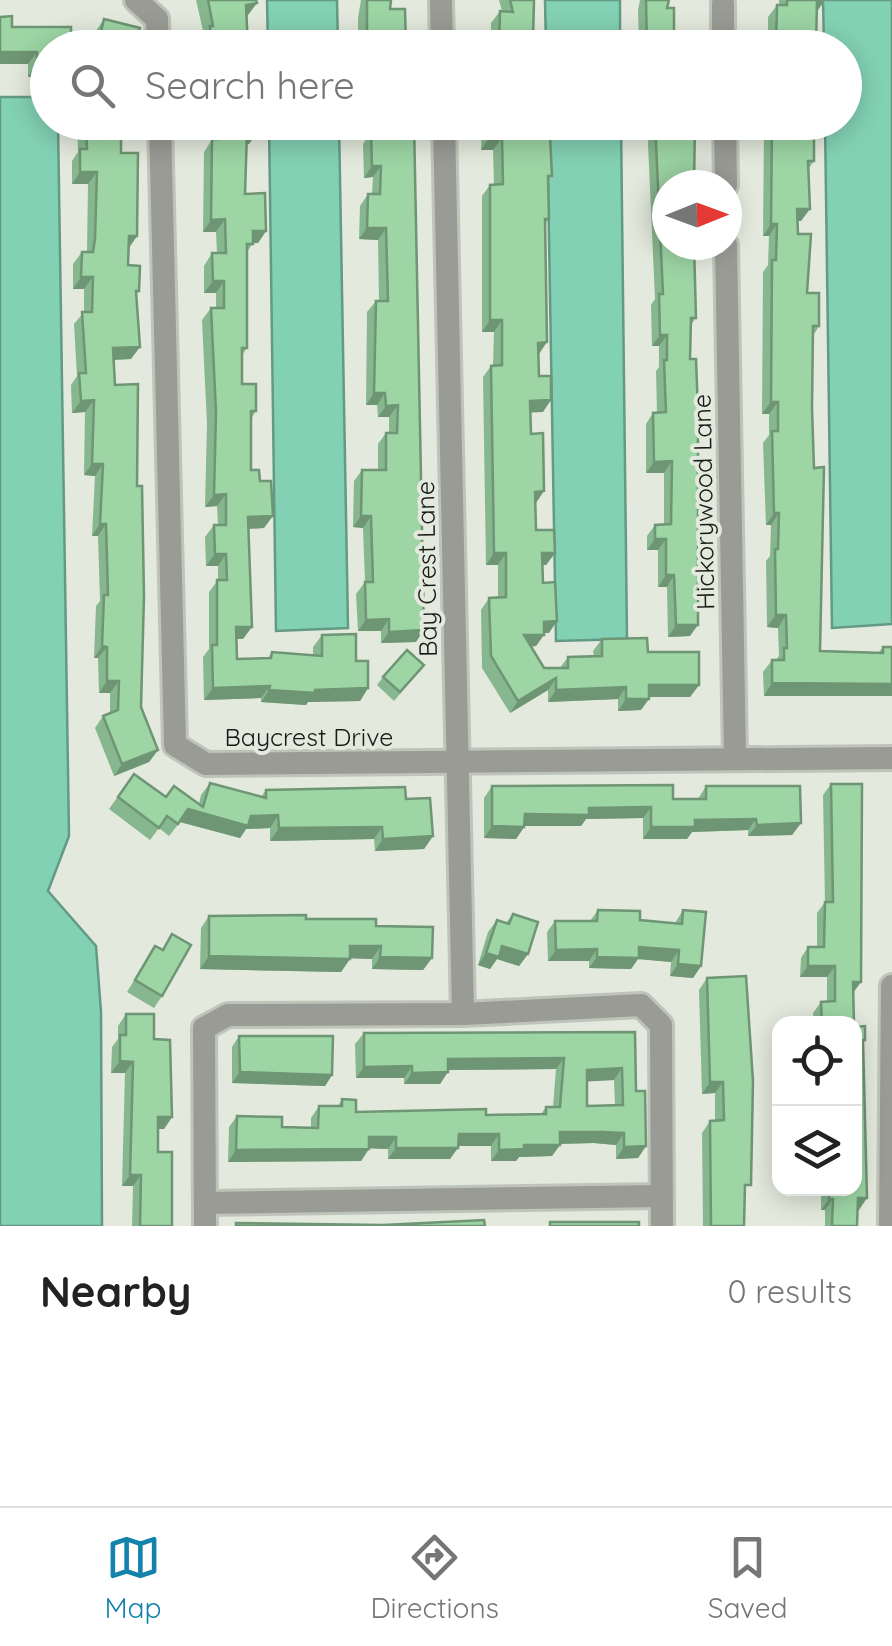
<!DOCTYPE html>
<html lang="en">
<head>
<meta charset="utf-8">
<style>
	body { margin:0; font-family:Quicksand,sans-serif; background:#f6f6f6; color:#222 }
	.controls { position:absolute; right:30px; bottom:30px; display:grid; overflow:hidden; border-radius:20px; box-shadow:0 5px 25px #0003 }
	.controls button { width:90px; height:90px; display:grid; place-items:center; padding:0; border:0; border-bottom:2px solid #e0e0e0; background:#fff; color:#222; font:50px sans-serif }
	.compass { position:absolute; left:652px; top:170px; width:90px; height:90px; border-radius:50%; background:#fff; box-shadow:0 5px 25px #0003; rotate:89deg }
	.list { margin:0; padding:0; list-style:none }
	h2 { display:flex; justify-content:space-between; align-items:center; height:130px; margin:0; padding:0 40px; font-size:42px }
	h2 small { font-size:32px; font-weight:400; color:#767676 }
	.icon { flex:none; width:55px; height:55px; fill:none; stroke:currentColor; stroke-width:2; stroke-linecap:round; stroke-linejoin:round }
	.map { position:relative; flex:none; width:892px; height:1226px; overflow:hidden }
	.search { position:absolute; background:#fff; box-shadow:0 5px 25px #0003; left:30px; right:30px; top:30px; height:110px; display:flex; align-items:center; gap:25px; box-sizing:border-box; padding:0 35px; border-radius:55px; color:#767676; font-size:38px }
	.sheet { height:280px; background:#fff }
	nav { display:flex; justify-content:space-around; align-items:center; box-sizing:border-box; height:140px; border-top:2px solid #e0e0e0; background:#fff; font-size:28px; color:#767676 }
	nav a { display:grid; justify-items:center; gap:5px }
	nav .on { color:#1483ab }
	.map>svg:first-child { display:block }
	.water { fill:#83d1b4; stroke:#639a85; stroke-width:2.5 }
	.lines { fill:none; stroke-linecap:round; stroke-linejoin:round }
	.minor-casing { stroke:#bec4b8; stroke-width:28 }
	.minor { stroke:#9a9b95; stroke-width:22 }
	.wall { fill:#87b78e; fill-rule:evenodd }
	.shaded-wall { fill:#6e9574 }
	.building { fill:#9dd5a5; stroke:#6e9574; stroke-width:2.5; fill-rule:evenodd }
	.labels { text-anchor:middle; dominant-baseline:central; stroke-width:8; stroke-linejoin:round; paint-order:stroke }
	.street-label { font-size:25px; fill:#181a16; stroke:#e3e9dc }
</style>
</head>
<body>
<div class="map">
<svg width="892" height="1226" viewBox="0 0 892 1226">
	<rect width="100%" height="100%" fill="#e3e9dc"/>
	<!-- water -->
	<g class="water">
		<polygon points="267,0 337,0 338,47 268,47"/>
		<polygon points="545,0 620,0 620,47 546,47"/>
		<polygon points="823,0 892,0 892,624 832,628 825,123 844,122 844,48 824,47"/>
		<polygon points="0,97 47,97 48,122 58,123 69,836 48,891 96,946 101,1012 102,1226 0,1226"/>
		<polygon points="269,123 339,123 348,628 276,631"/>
		<polygon points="547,123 621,123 627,639 556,641"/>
	</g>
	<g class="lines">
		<!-- minor casing -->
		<g class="minor-casing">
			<g id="minor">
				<polyline points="136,0 157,19 158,48"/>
				<polyline points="441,2 442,48"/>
				<polyline points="723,4 723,48"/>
				<polyline points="160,122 175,745 206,764 892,758"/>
				<polyline points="444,122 463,1014"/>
				<polyline points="725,122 726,185"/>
				<polyline points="726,245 735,758"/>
				<polyline points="205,1203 661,1196"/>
				<polyline points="205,1226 204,1028 228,1015 463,1014 641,1005 661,1025 662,1226"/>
				<polyline points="890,1226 892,986"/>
			</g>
		</g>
		<!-- minor -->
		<use href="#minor" class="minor"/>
	</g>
	<!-- wall -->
	<g class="wall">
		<polygon points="196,0 256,0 257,3 247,16 248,48 202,48 201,39 204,35"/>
		<polygon points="361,0 391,0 390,9 406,48 347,48 354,38 358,38 358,18"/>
		<polygon points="499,0 534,0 528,48 491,48 491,23 500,11 502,11"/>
		<polygon points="640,0 669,0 667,8 674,38 690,48 639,48 638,10"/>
		<polygon points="779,0 825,0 817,10 816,48 768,48 768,17 777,5 779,5"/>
		<polygon points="0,17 12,27 48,48 48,76 28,77 28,64 0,64"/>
		<polygon points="104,19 135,48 92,48 96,31"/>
		<polygon points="77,122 136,122 128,133 121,133 121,153 137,236 128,248 128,265 139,291 136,295 131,359 114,360 115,385 137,486 141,707 158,750 149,762 114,776 95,728 103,716 110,713 110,693 99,693 98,658 94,658 96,606 100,601 98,536 92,536 95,476 84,475 85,412 72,413 71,385 77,376 74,324 84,312 84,289 73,289 73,264 82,252 87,251 88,184 72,184 72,161 78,152"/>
		<polygon points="211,122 258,122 249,144 246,144 245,194 266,231 258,243 253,243 247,252 247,348 242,355 242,384 256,411 251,419 251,470 264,528 249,529 243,639 236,639 237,659 268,658 272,652 313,655 313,647 322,635 356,661 368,688 360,701 308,702 306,705 261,702 261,698 204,700 203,657 209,649 209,592 218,580 218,566 206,566 205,537 214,525 218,525 217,506 205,507 207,424 202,320 211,308 216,308 216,293 204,293 204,266 212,253 217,253 216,232 203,232 204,152 211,141"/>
		<polygon points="374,122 414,122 416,642 381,643 381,631 358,631 356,594 365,582 363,528 353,527 354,481 362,470 378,470 378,444 386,433 389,433 389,417 378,417 377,405 366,405 367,312 376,301 379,301 378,240 359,239 360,206 368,194 372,194 373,177 364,178 363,144 371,132 374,132"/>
		<polygon points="482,122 520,122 520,124 538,137 552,176 548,181 549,219 545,224 538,354 543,412 530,412 536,503 535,503 536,530 555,553 546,565 542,565 543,583 549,633 544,633 536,646 531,647 544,668 560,668 568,657 594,656 593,651 602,639 648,652 699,685 690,697 649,697 641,710 618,711 618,699 548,702 548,690 510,713 482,668 481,610 489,598 498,598 498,565 486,565 483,377 491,366 493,366 494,332 482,332 482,196 490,185 494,185 493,150 481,150"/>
		<polygon points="647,122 695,122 667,185 696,318 690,326 690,636 668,637 667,587 658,587 658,550 647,550 647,536 655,525 664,524 664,473 646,473 646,424 653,413 657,413 656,371 659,367 659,346 652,346 651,305 655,299"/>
		<polygon points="762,122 799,122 800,136 814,161 809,168 801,221 797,221 807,293 819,326 813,336 812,408 820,651 879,652 883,647 892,647 892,696 764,696 763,672 772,660 776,660 779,656 778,628 767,627 766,561 770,556 771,525 766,525 763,443 769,435 769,414 762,414 763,272 768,265 769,236 763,236 764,125 762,125"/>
		<polygon points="424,665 394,701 377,685 383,677"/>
		<polygon points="134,774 166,797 199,804 201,795 210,783 261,797 266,790 406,799 433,836 424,849 375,851 374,839 270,841 270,828 246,829 240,838 180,822 169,836 159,828 150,840 109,809"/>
		<polygon points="831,784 853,993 854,1024 814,1024 813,1013 821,1002 827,1001 827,977 800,977 801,958 808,947 817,947 817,913 825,902 823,795"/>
		<polygon points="492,786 673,799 698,799 706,786 801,823 792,835 748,836 748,830 692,832 687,839 643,839 643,818 586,819 581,826 525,826 516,839 484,838 484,798"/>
		<polygon points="598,910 640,920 675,923 683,910 701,966 693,978 670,976 671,962 638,959 631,969 589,968 589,961 548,961 547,932 555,921 590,921"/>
		<polygon points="513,914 528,954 519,966 497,959 490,969 478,965 488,932 497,920 506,923"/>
		<polygon points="209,916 306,919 376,926 432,958 423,970 372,969 372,959 350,958 341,972 200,969 201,928"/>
		<polygon points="172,934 162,996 154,1008 127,992 155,946 162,950"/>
		<polygon points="707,978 745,1194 744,1226 703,1226 702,1133 710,1121 715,1121 715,1093 702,1094 699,990"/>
		<polygon points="126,1014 154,1039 172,1117 164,1129 158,1129 158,1152 172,1226 132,1226 133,1186 122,1186 125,1073 111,1073 112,1047 118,1039 118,1026"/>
		<polygon points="854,1027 865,1040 863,1044 859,1210 858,1210 857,1226 825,1226 825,1210 821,1210 821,1188 854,1188"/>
		<path d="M635,1032L636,1091L646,1146L638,1158L616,1159V1145L594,1143L560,1144L552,1156L519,1157L516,1161H491V1146H458L450,1159H388V1149L369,1148L361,1161L228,1162L229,1127L237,1116L282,1127L311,1128V1118L319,1106H338L342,1099L356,1112L486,1115L541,1114L546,1107H553L556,1069L448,1070L440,1084H404V1078H356L355,1044L364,1033ZM614,1080L615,1105L587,1106V1081Z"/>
		<polygon points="239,1036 332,1075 325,1086 232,1083 232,1047"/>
	</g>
	<!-- shaded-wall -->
	<g class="shaded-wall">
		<polygon points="816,0 825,0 818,10 808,10"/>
		<polygon points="257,3 248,15 238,18 246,5"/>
		<polygon points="522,40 533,40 528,48 516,48"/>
		<polygon points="0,52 37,52 28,64 0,64"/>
		<polygon points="37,64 48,64 48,76 28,77"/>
		<polygon points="120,122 136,122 128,133 113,133"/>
		<polygon points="247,132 258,132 249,144 238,144"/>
		<polygon points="489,138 502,138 493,150 481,150"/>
		<polygon points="372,166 381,166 373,177 364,178"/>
		<polygon points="80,172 97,172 88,184 72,184"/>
		<polygon points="797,209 810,209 801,221 788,221"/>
		<polygon points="225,219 216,232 203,232 211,220"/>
		<polygon points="771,224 777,224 769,236 763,236"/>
		<polygon points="367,228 386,228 378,240 359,239"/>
		<polygon points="253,231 266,231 258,243 244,243"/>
		<polygon points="129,236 137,236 129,248 120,248"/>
		<polygon points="81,277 93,277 84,289 73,289"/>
		<polygon points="213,281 224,281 216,293 204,293"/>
		<polygon points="490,320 502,320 494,332 482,332"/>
		<polygon points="660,335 667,335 659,346 652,346"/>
		<polygon points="547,342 539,354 530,354 538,343"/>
		<polygon points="140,347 131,359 105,360 113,348"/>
		<polygon points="374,393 385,393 377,405 366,405"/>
		<polygon points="94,400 85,412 72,413 81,401"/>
		<polygon points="551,400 543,412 521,413 530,401"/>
		<polygon points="771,402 778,402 769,414 762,414"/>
		<polygon points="398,405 389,417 378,417 386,406"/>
		<polygon points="672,461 664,473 646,473 654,462"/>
		<polygon points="92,464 103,464 95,476 84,475"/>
		<polygon points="544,491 536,503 526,504 535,492"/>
		<polygon points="226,494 217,506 205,507 214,495"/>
		<polygon points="774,513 779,513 771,525 766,525"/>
		<polygon points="273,516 264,528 240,529 248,517"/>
		<polygon points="361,516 371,516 363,528 353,527"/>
		<polygon points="100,524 106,524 98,536 92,536"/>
		<polygon points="655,539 666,539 658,550 647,550"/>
		<polygon points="494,553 506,553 498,565 486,565"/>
		<polygon points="542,553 555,553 546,565 534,565"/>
		<polygon points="215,554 226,554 218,566 206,566"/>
		<polygon points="666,575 674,575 667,587 658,587"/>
		<polygon points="776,615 786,615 778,628 767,627"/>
		<polygon points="389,619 381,631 358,631 366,620"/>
		<polygon points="557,621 549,633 535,633 544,622"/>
		<polygon points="676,625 698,625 690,636 668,637"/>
		<polygon points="236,627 252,627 243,639 227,639"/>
		<polygon points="424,630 416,642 381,643 389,632"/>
		<polygon points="524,635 544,635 536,646 516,647"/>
		<polygon points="102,646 107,647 98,658 94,658"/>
		<polygon points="556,678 548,690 510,713 518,701"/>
		<polygon points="107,681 119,681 110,693 99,693"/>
		<polygon points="772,683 892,684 892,696 764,696"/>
		<polygon points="649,685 699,685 690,697 640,697"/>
		<polygon points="270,686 261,698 204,700 213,688"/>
		<polygon points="626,687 618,699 548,702 556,690"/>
		<polygon points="368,688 360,701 308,702 306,705 261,702 269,690"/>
		<polygon points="626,699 649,699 641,710 618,711"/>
		<polygon points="158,750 149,762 114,776 122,764"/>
		<polygon points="651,807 643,818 586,819 581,826 517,826 525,814 589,808"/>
		<polygon points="188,809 251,816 278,815 270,828 246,829 240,838 180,822"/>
		<polygon points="756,819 748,830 692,832 687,839 643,839 651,827 695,820"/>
		<polygon points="801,823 792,835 748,836 757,825"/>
		<polygon points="492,826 524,827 516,839 484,838"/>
		<polygon points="382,827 374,839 270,841 279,828"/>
		<polygon points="433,836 424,849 375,851 383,839"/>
		<polygon points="350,946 381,946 372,959 342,958"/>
		<polygon points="502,946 528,954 519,966 497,959 490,969 478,965 486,953"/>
		<polygon points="639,947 679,950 671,962 638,959 631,969 589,968 597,957"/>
		<polygon points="597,949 589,961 548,961 556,950"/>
		<polygon points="209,956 350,959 341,972 200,969"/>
		<polygon points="380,957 432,958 423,970 372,969"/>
		<polygon points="678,964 701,966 693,978 670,976"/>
		<polygon points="808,966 835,966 827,977 800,977"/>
		<polygon points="853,982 861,982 853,993"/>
		<polygon points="564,1058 556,1069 439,1070 448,1059"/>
		<polygon points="120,1061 133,1062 125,1073 111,1073"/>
		<polygon points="412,1066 404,1078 356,1078 364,1067"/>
		<polygon points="622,1068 614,1080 579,1082 587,1070"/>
		<polygon points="240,1072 332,1075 325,1086 232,1083"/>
		<polygon points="448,1072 440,1084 404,1084 412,1073"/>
		<polygon points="710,1082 723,1082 715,1093 702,1094"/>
		<polygon points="158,1117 172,1117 164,1129 150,1129"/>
		<polygon points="560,1132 602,1132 624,1133 616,1145 594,1143 552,1144"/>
		<polygon points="459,1134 499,1134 491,1146 451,1146"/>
		<polygon points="369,1137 396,1137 388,1149 361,1148"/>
		<polygon points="524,1145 560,1145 552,1156 519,1157 516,1161 491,1161 499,1150"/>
		<polygon points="646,1146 638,1158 616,1159 624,1147"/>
		<polygon points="396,1148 458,1148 450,1159 388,1159"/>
		<polygon points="369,1149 361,1161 228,1162 236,1150"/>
		<polygon points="130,1175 141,1175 133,1186 122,1186"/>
		<polygon points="858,1198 867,1198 859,1210 850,1210"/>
		<polygon points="829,1199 833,1199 825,1210 821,1210"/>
	</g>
	<!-- building -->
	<g class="building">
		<polygon points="208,0 256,0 257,3 246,5 248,48 211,48 210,26 213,26"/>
		<polygon points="367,0 391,0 390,9 405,9 406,48 354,48 354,38 367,37"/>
		<polygon points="510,0 534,0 533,40 522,40 522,48 499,48 500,11 513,12"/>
		<polygon points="646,0 669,0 667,8 674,8 674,38 690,37 690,48 647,48"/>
		<polygon points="787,0 817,0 816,48 776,48 777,5 787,5"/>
		<polygon points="12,16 12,27 71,27 71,48 48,48 48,64 37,64 37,52 0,52 0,17"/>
		<polygon points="104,19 140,28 135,48 97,48"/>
		<polygon points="86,122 121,122 121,153 138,153 137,236 129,236 128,265 140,266 139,291 136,291 140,347 113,348 115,385 138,384 137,486 142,486 144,596 141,707 158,750 122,764 103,716 118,710 119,681 107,681 107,647 102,646 104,595 108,595 106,524 100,524 103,464 92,464 94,400 81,401 79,373 86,373 82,312 92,312 93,277 81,277 82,252 93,252 95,239 97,172 80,172 80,149 87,149"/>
		<polygon points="220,122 258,122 258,132 247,132 245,194 265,193 266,231 253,231 253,244 247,244 247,348 242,348 242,384 256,384 256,411 251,411 251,470 259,470 260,481 271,481 273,516 248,517 252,627 236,627 237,659 271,658 272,652 322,656 322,635 356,634 356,661 368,661 368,688 315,690 315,693 269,690 270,686 213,688 212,645 217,645 217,580 227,580 226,554 215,554 214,525 226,525 226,494 214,495 216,412 211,308 224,308 224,281 213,281 212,253 226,253 225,219 211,220 212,139 220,139"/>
		<polygon points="382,122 414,122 424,630 389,632 389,619 366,620 365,582 373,582 371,516 361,516 362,470 386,470 386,433 397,433 398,405 386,406 385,393 374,393 376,301 388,301 386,228 367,228 368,194 380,194 381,166 372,166 371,132 382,132"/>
		<polygon points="490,122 538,124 538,137 550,136 552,176 548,176 549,219 545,219 547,342 538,343 539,376 551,376 551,400 530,401 531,434 543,433 544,491 535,492 536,530 554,530 555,553 542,553 543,583 555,582 557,621 544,622 544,635 524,635 544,668 568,668 568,657 602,656 602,639 647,638 648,652 699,652 699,685 649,685 649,699 626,699 626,687 556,690 556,678 518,701 491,656 489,598 506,597 506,553 494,553 491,366 502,365 502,320 490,320 490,185 503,184 502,138 489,138"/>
		<polygon points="655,122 695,122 694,185 667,185 667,245 694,245 696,318 691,318 690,359 696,359 698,412 698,625 676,625 674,575 666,575 666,539 655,539 655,525 671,524 672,461 654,462 653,413 666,412 664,360 667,360 667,335 660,335 659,294 663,294"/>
		<polygon points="772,122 799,122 800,136 814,137 814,161 808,161 810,209 797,209 798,234 811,234 807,293 819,293 819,326 813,326 812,408 814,468 824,467 820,651 883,653 883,647 892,647 892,684 772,683 772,660 784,660 784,648 787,648 786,615 776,615 775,549 778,549 779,513 774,513 772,431 778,431 778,402 771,402 772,260 776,260 777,224 771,224"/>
		<polygon points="407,650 424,665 400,692 383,677"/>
		<polygon points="134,774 166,797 174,786 203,807 210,783 266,798 266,790 405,787 406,799 430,798 433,836 383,839 382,827 279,828 278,815 251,816 248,826 188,809 178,824 167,816 159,828 118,797"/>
		<polygon points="831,784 862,784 861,982 853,982 854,1024 822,1024 821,1002 835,1001 835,966 808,966 808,947 824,947 825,902 833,902"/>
		<polygon points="673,785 673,799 706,799 706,786 800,786 801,823 757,825 756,819 695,820 695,827 651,827 651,807 589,808 589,815 525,814 524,827 492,826 492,786"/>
		<polygon points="598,910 640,911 640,920 682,924 683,910 706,912 701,966 678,964 679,950 639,947 639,958 597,957 597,949 556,950 555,921 597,921"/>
		<polygon points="513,914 538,922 528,954 502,946 499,957 486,953 497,920 509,924"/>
		<polygon points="306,915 306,919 376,919 376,926 433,927 432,958 380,957 381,946 350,946 350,959 209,956 209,916"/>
		<polygon points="172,934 191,945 162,996 135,980 155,946 163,950"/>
		<polygon points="746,976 753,1081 751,1185 745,1185 744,1226 711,1226 710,1121 724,1120 723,1082 710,1082 707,978"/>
		<polygon points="126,1014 154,1014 154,1039 170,1040 172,1117 158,1117 158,1152 172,1152 172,1226 140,1226 141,1175 130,1175 133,1062 120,1061 120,1035 126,1035"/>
		<polygon points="865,1026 865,1040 863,1040 867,1198 858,1198 857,1226 832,1226 833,1199 829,1199 829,1188 854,1188 854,1027"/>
		<path d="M635,1032L636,1091H645L646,1146L624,1147V1133L602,1132H560V1145H524V1149L499,1150V1134H459L458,1148H396V1137H369V1149L236,1150L237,1116L282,1117V1127L318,1128L319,1106H342V1099L356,1100V1112L486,1109V1115L546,1114V1107H560L564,1058L448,1059V1072L412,1073V1066L364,1067V1033ZM622,1068L623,1105L587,1106V1070Z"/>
		<polygon points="239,1036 333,1036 332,1075 240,1072"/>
		<polygon points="484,1220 485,1226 236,1226 236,1223 383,1225"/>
		<rect x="550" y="1222" width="89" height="4"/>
	</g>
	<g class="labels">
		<!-- street labels -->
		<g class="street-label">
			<text transform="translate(703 502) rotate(-91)">Hickorywood Lane</text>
			<text transform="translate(426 569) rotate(-91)">Bay Crest Lane</text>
			<text x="309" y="736">Baycrest Drive</text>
		</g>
	</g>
</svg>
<div class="controls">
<button><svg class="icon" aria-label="locate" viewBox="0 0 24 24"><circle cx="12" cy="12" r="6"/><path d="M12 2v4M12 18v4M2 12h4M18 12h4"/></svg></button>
<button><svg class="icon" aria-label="layers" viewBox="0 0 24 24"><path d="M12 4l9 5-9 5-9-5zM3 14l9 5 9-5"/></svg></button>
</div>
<svg class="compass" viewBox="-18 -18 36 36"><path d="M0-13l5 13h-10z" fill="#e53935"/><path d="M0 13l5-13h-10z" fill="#767676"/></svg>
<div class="search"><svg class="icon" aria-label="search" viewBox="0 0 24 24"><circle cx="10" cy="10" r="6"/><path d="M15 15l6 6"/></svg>Search here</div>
</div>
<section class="sheet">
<h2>Nearby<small>0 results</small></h2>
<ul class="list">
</ul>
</section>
<nav>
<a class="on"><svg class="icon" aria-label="map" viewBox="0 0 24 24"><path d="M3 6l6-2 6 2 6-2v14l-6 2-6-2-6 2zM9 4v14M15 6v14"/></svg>Map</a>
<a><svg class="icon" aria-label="directions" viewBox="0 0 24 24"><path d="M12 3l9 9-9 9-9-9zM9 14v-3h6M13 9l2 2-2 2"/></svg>Directions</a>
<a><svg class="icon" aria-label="saved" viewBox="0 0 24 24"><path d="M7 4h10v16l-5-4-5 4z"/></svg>Saved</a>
</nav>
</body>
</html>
